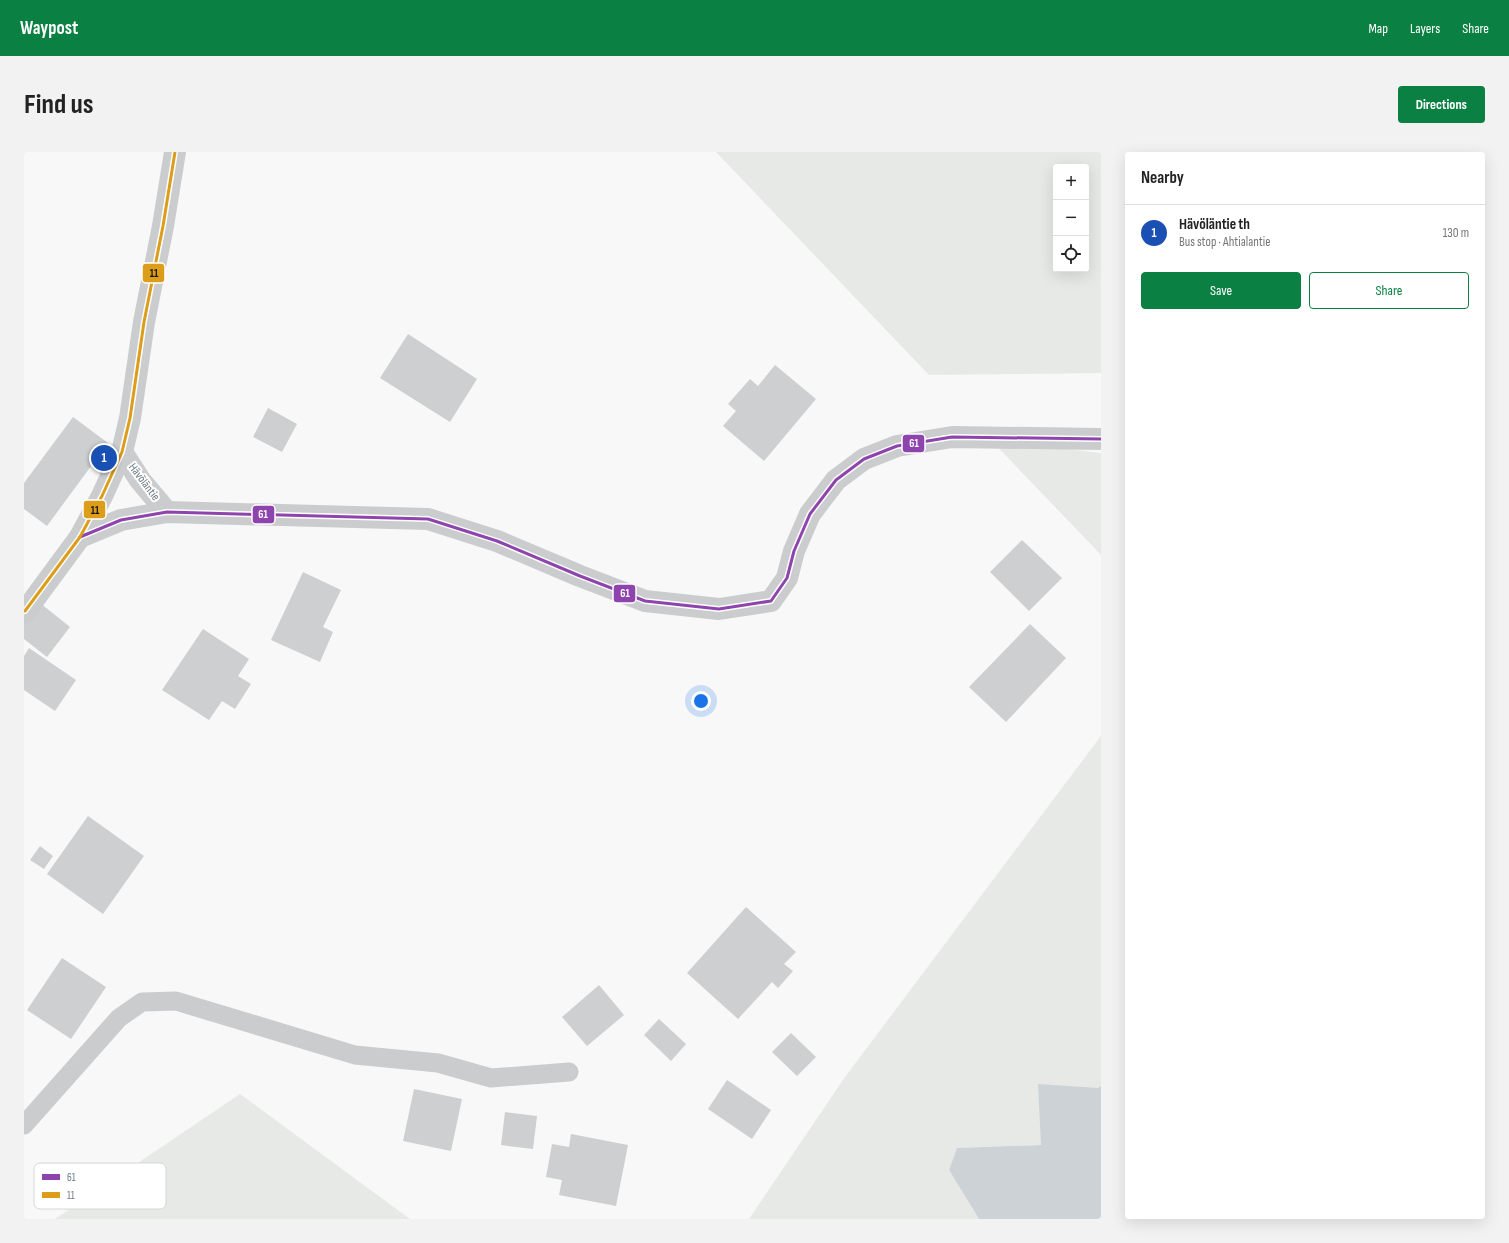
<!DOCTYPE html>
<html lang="en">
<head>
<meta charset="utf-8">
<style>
	body { margin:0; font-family:"Sofia Sans Condensed",sans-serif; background:#f2f2f2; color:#222 }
	.controls { position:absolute; right:12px; top:12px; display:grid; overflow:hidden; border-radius:4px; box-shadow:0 4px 16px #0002 }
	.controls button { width:36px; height:36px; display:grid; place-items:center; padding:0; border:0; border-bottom:1px solid #e0e0e0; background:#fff; color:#222; font:20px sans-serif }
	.you { position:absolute; left:677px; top:549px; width:14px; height:14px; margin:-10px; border:3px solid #fff; border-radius:50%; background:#1a73e8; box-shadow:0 0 0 6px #1a73e833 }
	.badge { display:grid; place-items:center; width:26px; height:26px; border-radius:50%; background:#0b8043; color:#fff; font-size:13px; font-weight:700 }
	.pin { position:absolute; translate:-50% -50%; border:2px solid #fff; box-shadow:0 1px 4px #0006 }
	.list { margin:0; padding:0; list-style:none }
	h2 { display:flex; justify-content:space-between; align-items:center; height:52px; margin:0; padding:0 16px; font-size:17px }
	h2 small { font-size:13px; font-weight:400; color:#767676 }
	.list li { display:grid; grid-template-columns:26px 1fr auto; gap:12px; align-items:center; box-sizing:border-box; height:56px; padding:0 16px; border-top:1px solid #e0e0e0 }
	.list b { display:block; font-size:15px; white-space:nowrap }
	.list p { margin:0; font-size:13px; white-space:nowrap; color:#767676 }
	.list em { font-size:13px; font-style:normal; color:#767676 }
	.actions { display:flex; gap:8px; padding:12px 16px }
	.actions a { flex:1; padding:9px 0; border:1px solid #0b8043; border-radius:4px; text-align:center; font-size:14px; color:#0b8043 }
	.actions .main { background:#0b8043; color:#fff }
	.icon { flex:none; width:22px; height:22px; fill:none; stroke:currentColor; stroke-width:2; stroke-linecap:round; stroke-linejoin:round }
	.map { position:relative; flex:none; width:1077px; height:1067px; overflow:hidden; border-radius:4px }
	header { display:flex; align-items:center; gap:24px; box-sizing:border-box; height:56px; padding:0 20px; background:#0b8043; color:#fff }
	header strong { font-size:19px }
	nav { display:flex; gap:22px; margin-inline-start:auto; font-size:14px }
	.intro { display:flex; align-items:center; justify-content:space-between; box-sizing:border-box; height:96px; padding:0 24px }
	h1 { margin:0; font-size:28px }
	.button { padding:10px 18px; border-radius:4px; background:#0b8043; color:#fff; font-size:14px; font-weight:700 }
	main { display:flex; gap:24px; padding:0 24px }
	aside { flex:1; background:#fff; border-radius:4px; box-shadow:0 4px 16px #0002 }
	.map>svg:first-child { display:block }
	.green { fill:#e6e9e5; fill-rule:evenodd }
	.water { fill:#ccd2d6 }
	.building { fill:#cdcfd0 }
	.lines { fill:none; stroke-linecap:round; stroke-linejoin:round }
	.service { stroke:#cbccce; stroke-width:19 }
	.minor { stroke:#cbccce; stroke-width:22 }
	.bus-1-casing { stroke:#fff; stroke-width:6 }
	.bus-2-casing { stroke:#fff; stroke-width:6 }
	.bus-1 { stroke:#8e44ad; stroke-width:3 }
	.bus-2 { stroke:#db9d1a; stroke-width:3 }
	.labels { text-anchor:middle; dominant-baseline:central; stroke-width:4; stroke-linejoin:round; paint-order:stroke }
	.street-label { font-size:12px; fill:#6b7884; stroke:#fff }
	.key { fill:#fff; stroke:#d3d6da; stroke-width:1 }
	.key-label { font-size:11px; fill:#6b7884 }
	.line-badge { stroke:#fff; stroke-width:1.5 }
	.badge-label { font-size:11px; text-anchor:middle; font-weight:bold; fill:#fff }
	.pale-badge-label { font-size:11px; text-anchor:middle; font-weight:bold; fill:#111 }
</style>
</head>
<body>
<header>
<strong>Waypost</strong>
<nav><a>Map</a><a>Layers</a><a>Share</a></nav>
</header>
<div class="intro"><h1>Find us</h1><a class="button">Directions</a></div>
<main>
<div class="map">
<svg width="1077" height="1067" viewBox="0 0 1077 1067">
	<rect width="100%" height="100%" fill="#f8f8f8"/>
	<!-- green -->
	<g class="green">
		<path d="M692,0H1077V221L905,223ZM1032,15H1062V117H1032Z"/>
		<polygon points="967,288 1077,301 1077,403"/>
		<polygon points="1077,584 1077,934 1017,993 933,996 925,1018 955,1067 725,1067 821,925"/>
		<polygon points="216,942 386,1067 31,1067"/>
	</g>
	<!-- water -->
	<polygon class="water" points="1014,932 1074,936 1077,934 1077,1067 955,1067 925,1018 933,996 1017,993"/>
	<!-- building -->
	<g class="building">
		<polygon points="384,182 453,227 426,270 356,226"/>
		<polygon points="751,213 792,247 740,309 699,274 712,259 704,252 726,227 734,234"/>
		<polygon points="244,256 273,272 258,300 229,285"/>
		<polygon points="49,265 84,291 23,374 0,357 0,331"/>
		<polygon points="998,388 1038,426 1005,459 966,420"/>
		<polygon points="279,420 317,438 299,475 309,480 296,510 247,488"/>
		<polygon points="16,451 46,475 23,505 0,487 0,471"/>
		<polygon points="1006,472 1042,506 982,570 945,535"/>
		<polygon points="179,477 225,507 214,524 227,532 211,557 198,549 185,568 138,538"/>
		<polygon points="5,496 52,528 31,559 0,538 0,504"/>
		<polygon points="64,664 120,704 79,762 23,722"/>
		<polygon points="16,694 29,704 20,717 6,708"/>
		<polygon points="722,755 772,800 760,812 769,819 754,836 748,830 714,867 663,821"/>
		<polygon points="38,806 82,835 47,887 3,858"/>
		<polygon points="575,833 600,863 563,894 538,865"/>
		<polygon points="635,867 662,892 647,909 620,883"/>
		<polygon points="767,881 792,905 773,924 748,900"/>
		<polygon points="703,928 747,958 728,987 684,957"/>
		<polygon points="390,937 438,947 427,999 379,989"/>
		<polygon points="481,960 513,964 509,997 477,993"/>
		<polygon points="547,982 604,993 592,1054 535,1043 538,1028 522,1025 528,992 545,995"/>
	</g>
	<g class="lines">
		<!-- service -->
		<polyline class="service" points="0,973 95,866 118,850 152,849 331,903 414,911 467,926 545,920"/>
		<!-- minor -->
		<g class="minor">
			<polyline points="98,300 116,328 143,360"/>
			<polyline points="56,385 97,368 143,360 404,367 473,389 556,424 621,449 695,457 747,449 763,426 770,399 786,362 812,328 840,307 873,294 928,285 1077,287"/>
			<polyline points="0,461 56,385 78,344 98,300 106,266 120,170 139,74 151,0"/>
		</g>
		<!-- bus-1 casing -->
		<g class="bus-1-casing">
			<polyline id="bus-1" points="56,385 97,368 143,360 404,367 473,389 556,424 621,449 695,457 747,449 763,426 770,399 786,362 812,328 840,307 873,294 928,285 1077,287"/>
		</g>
		<!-- bus-2 casing -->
		<g class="bus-2-casing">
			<polyline id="bus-2" points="1,459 56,385 78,344 98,300 106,266 120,170 139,74 151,0"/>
		</g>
		<!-- bus-1 -->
		<use href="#bus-1" class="bus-1"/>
		<!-- bus-2 -->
		<use href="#bus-2" class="bus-2"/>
	</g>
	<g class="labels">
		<!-- street labels -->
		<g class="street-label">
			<text transform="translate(120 330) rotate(53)">Hävöläntie</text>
		</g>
	</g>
	<!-- legend -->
	<rect x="10" y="1011" width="132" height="46" rx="6" class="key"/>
	<rect x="18" y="1022" width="18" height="6" fill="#8e44ad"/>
	<rect x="18" y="1040" width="18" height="6" fill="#db9d1a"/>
	<g class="key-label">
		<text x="43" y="1029">61</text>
		<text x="43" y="1047">11</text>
	</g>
	<g class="line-badge">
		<rect x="118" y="111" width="23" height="20" rx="4" fill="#db9d1a"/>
		<rect x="878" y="282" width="23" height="19" rx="4" fill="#8e44ad"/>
		<rect x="59" y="348" width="23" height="19" rx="4" fill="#db9d1a"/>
		<rect x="228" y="353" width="23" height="19" rx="4" fill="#8e44ad"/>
		<rect x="589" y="432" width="23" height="19" rx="4" fill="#8e44ad"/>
	</g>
	<g class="badge-label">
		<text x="890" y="295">61</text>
		<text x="239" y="366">61</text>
		<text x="601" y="445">61</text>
	</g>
	<g class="pale-badge-label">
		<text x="130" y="125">11</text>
		<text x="71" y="362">11</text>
	</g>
</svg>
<div class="controls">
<button>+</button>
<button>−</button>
<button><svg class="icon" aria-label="locate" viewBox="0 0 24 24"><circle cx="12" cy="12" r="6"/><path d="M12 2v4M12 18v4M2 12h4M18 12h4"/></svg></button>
</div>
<div class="you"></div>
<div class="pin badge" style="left:80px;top:306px;background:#1a4fb4">1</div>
</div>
<aside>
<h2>Nearby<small></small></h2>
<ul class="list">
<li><span class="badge" style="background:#1a4fb4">1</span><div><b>Hävöläntie th</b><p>Bus stop · Ahtialantie</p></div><em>130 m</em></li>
</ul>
<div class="actions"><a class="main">Save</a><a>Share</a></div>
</aside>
</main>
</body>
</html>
